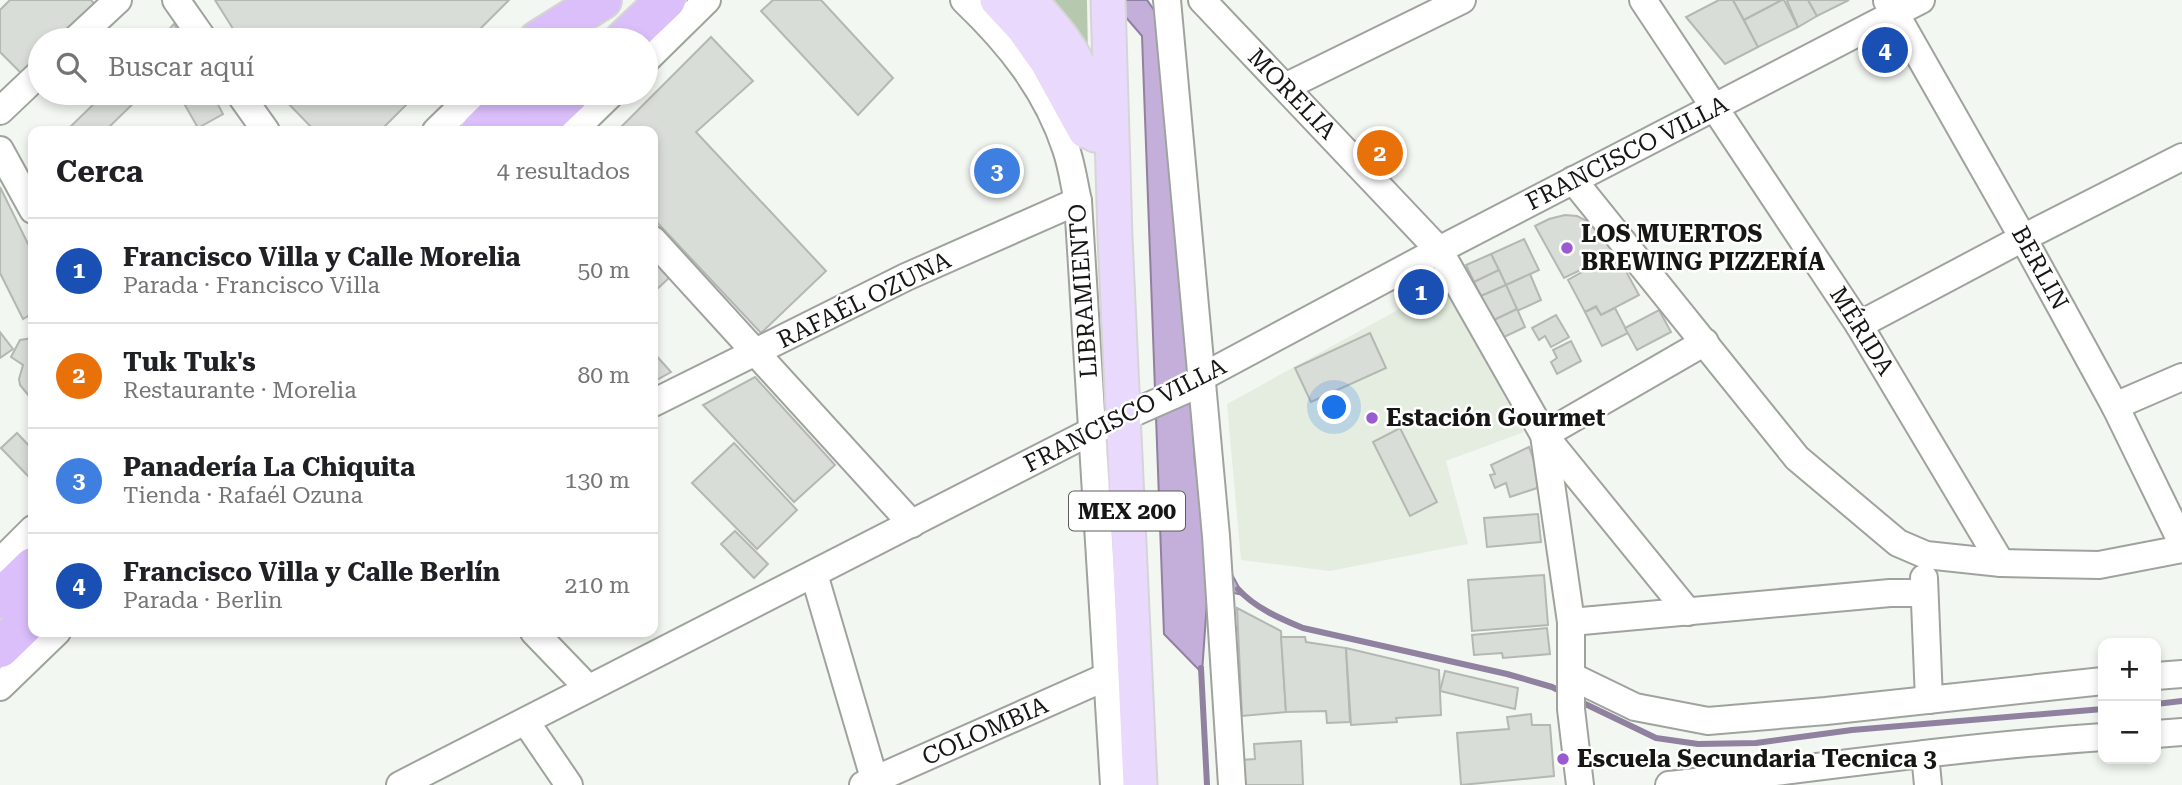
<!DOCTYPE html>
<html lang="es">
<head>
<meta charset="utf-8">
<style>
	body { margin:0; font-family:"Roboto Serif",serif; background:#f6f6f6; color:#202124 }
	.controls { position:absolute; right:21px; bottom:21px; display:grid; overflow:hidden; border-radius:14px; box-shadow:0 4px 10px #0003 }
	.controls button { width:63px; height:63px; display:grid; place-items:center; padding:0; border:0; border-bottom:2px solid #e0e0e0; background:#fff; color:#202124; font:35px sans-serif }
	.you { position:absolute; left:1335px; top:408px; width:24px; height:24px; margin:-18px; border:5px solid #fff; border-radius:50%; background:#1a73e8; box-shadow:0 0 0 10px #1a73e833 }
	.badge { display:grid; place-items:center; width:46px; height:46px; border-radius:50%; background:#1a73e8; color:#fff; font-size:23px; font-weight:700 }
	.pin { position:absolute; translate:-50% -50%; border:4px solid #fff; box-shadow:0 2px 7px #0006 }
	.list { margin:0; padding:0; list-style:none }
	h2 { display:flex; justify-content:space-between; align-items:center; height:91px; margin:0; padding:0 28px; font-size:30px }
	h2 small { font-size:23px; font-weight:400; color:#757577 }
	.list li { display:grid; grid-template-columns:46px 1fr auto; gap:21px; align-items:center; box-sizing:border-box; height:105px; padding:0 28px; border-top:2px solid #e0e0e0 }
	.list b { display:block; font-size:26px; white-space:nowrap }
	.list p { margin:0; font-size:23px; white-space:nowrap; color:#757577 }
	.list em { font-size:23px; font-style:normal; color:#757577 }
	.icon { flex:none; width:38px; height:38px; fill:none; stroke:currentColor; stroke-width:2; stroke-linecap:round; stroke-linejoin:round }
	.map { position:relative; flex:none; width:2182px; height:785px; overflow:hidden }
	.search { position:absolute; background:#fff; box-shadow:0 4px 10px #0003; left:28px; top:28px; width:630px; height:77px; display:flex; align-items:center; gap:18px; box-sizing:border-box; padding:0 24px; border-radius:38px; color:#757577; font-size:26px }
	.panel { position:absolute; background:#fff; box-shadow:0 4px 10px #0003; left:28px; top:126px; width:630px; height:511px; border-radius:14px }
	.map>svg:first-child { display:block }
	.built { fill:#e4ede0 }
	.green { fill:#b6c8ad }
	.water { fill:#c3afda; stroke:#8f819f; stroke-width:2 }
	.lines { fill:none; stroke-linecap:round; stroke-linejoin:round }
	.stream { stroke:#8f819f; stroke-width:6 }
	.building { fill:#d9ddd7; stroke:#b4b8b2; stroke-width:2 }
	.minor-casing { stroke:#9fa39d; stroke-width:30 }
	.major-casing { stroke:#d5d5d5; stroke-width:37 }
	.highway-casing { stroke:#d5d5d5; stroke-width:42 }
	.minor { stroke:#fff; stroke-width:26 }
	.major { stroke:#e9d9fd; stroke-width:33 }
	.highway { stroke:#dbbffb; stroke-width:38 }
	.poi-dot { fill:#9a5bd2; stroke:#fff; stroke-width:2.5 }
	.labels { text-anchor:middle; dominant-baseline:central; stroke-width:5; stroke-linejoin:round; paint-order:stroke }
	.shield { fill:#fff; stroke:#5c5d5b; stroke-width:2 }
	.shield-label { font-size:23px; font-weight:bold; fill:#161715 }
	.street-label { font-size:24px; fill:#161715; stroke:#fff }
	.poi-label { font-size:24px; font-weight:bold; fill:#161715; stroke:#fff; text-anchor:start }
</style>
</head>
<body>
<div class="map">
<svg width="2182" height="785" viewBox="0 0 2182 785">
	<rect width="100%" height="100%" fill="#f3f7f1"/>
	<!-- built -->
	<polygon class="built" points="1443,285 1524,432 1446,461 1468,544 1330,571 1241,560 1227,404"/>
	<!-- green -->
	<polygon class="green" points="1046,0 1087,0 1088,58"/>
	<!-- water -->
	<polygon class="water" points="1111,0 1147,0 1170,33 1172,98 1195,463 1205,524 1243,595 1208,587 1202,673 1164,634 1142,36"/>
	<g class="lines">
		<!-- stream -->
		<g class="stream">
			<path d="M1238,589C1255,608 1281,619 1303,628L1507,674L1552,687L1564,693"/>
			<polyline points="1201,668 1207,785"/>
			<polyline points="1577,700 1656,738 1698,744 1756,743 1852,730 2103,709"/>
			<polyline points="2156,704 2182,701"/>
		</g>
	</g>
	<!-- building -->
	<g class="building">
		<polygon points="10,0 91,0 100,10 70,40 40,40 40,70 29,81 0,52 0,10"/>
		<polygon points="215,0 509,0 469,40 240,40"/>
		<polygon points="773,0 821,0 893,78 858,115 761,11"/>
		<polygon points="1719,0 1733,0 1758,47 1725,64 1686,17"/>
		<polygon points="1733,0 1782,0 1744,20"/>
		<polygon points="1782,0 1784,0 1798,27 1758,47 1744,20"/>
		<polygon points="1789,0 1808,0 1817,16 1798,27 1787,1"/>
		<polygon points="1808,0 1849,0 1817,16"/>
		<polygon points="174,24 183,40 159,40"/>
		<polygon points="711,37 753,81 696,132 826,271 761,333 653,218 653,131 617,131"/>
		<polygon points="105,93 144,93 105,131 66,131"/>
		<polygon points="178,93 212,93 223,114 198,128"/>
		<polygon points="278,93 418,93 380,131 315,131"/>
		<polygon points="0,187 33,254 33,313 23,319 0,273"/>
		<polygon points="1565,215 1577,216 1591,223 1616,253 1564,278 1535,226 1549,219"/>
		<polygon points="1524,239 1539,270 1506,285 1491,254"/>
		<polygon points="1616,253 1639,295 1601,315 1596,306 1585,312 1568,280"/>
		<polygon points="1491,254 1499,270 1474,282 1466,265"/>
		<polygon points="653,258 670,277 653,293"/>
		<polygon points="1499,270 1506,285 1481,296 1474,282"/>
		<polygon points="1530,274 1541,300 1517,311 1506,285"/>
		<polygon points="1506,285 1517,309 1492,321 1481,296"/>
		<polygon points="1596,307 1601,315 1615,308 1628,333 1602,346 1585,312"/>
		<polygon points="1517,309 1525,327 1500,339 1492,321"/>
		<polygon points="1659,310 1671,332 1637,350 1625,328"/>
		<polygon points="1556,315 1569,337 1551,347 1545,336 1539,340 1532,328"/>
		<polygon points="0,332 13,349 0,358"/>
		<polygon points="1370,333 1386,368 1311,402 1295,368"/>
		<polygon points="33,338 33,401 20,385 19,379 23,365 11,357 20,340"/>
		<polygon points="1571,341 1581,361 1557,374 1551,362 1557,358 1553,350"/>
		<polygon points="653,352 671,372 653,382"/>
		<polygon points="755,377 835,465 794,502 703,405"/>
		<polygon points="1400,428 1437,502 1410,516 1373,442"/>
		<polygon points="17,433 33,450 33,471 28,476 1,448"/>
		<polygon points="734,443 797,510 757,549 692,483"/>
		<polygon points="1529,447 1543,486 1510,497 1506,483 1495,488 1490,475 1495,474 1491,465"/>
		<polygon points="1538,514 1541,542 1487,547 1484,518"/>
		<polygon points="735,531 768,564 754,578 721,544"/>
		<polygon points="1544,575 1548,625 1472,631 1468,580"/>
		<polygon points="1237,608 1281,631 1286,712 1242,716"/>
		<polygon points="1547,628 1550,654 1503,658 1502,653 1474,655 1472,635"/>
		<polygon points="1281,637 1305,637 1306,642 1346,648 1350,722 1327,723 1326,711 1286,712"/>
		<polygon points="1346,648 1439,670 1441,715 1396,718 1397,722 1351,725"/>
		<polygon points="1445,671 1518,688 1515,709 1440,691"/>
		<polygon points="1531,714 1532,725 1550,725 1554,776 1461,785 1457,733 1509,729 1507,717"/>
		<polygon points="1301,741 1303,785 1243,785 1241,760 1255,759 1254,744"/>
	</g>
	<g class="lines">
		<!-- minor casing -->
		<g class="minor-casing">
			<g id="minor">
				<polyline points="176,0 204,40"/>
				<path d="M964,0C1009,43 1047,90 1066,149C1072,166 1074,184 1078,201L1114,785"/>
				<polyline points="1167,0 1216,536 1232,785"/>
				<polyline points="1202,0 1439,250 1544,435 1571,622 1571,709 1580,785"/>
				<polyline points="1643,0 1859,325 2001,563"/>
				<polyline points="1887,1 1895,13 2023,238 2115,406 2182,543"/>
				<polyline points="75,40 118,0"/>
				<polyline points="646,60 707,0"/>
				<polyline points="1285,87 1462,0"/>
				<polyline points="239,93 266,131"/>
				<polyline points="0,111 40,73"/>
				<polyline points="436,131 475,93"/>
				<polyline points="573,131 612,93"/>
				<polyline points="0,150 33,210"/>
				<polyline points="1573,180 1797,458 1898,543 1926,555 2001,563 2099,565 2182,549"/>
				<polyline points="653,240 912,524"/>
				<polyline points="1859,325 2023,238 2182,157"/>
				<polyline points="653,403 906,277 1078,201"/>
				<polyline points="2115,406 2182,377"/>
				<polyline points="0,562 33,529"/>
				<polyline points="814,574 876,785"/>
				<polyline points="1924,578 1929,700"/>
				<polyline points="1688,612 1544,435 1705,342"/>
				<polyline points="1571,622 1890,593 1923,593"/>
				<polyline points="534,632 588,688"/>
				<polyline points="1571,676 1635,707 1708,721 1826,711 2103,681"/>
				<polyline points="2156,676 2182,674"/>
				<polyline points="0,687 57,632"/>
				<polyline points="526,722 569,785"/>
				<polyline points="2156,734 2182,732"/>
				<polyline points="1925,754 1928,785"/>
				<polyline points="400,785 1092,431 1192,387 1202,377 1439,250 1921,0"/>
				<polyline points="863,785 1106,677"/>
				<path d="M1669,785C1814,768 1958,747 2103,737"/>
			</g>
		</g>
		<!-- major casing -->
		<g class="major-casing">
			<g id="major">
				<polyline points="997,0 1023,28 1047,62 1085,131"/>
				<path d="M1030,0C1050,23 1073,47 1083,76C1090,95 1092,115 1095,135"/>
				<polyline points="1108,0 1115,237 1140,785"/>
			</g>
		</g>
		<!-- highway casing -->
		<g class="highway-casing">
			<g id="highway">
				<polyline points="538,40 602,0"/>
				<polyline points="624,40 666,0"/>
				<polyline points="481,131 520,93"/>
				<polyline points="530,131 570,93"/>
				<polyline points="0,599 33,567"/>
				<polyline points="0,648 33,616"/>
			</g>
		</g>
		<!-- minor -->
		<use href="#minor" class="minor"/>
		<!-- major -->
		<use href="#major" class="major"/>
		<!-- highway -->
		<use href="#highway" class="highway"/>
	</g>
	<!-- markers -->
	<g class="poi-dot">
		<circle cx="1567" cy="248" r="7"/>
		<circle cx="1372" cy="418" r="7"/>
		<circle cx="1563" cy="759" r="7"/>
	</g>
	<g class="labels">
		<!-- shield labels -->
		<rect class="shield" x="1069" y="491.5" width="116" height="39" rx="5"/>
		<g class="shield-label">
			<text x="1127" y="511">MEX 200</text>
		</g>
		<!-- street labels -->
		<g class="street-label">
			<text transform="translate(1292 94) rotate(46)">MORELIA</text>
			<text transform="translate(1627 153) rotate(-27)">FRANCISCO VILLA</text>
			<text transform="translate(2040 268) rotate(61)">BERLIN</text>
			<text transform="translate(1083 291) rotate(-94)">LIBRAMIENTO</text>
			<text transform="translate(864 300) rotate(-26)">RAFAÉL OZUNA</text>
			<text transform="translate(1862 331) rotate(58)">MÉRIDA</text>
			<text transform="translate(1125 415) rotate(-27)">FRANCISCO VILLA</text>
			<text transform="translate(985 731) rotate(-24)">COLOMBIA</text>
		</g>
		<!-- poi labels -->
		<g class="poi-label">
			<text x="1581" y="234">LOS MUERTOS<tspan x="1581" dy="28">BREWING PIZZERÍA</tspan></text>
			<text x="1386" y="418">Estación Gourmet</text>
			<text x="1577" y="759">Escuela Secundaria Tecnica 3</text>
		</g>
	</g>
</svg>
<div class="controls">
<button>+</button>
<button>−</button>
</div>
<div class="you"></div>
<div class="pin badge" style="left:1421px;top:292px;background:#1a4fb4">1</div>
<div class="pin badge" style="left:1380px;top:153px;background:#e8710a">2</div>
<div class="pin badge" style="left:997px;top:171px;background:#3f7fe0">3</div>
<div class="pin badge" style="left:1885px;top:50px;background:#1a4fb4">4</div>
<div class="search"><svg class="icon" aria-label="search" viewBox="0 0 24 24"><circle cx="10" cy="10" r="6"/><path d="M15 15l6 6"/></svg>Buscar aquí</div>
<section class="panel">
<h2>Cerca<small>4 resultados</small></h2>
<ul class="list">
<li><span class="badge" style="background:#1a4fb4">1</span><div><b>Francisco Villa y Calle Morelia</b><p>Parada · Francisco Villa</p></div><em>50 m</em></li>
<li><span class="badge" style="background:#e8710a">2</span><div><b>Tuk Tuk's</b><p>Restaurante · Morelia</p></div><em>80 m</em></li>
<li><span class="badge" style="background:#3f7fe0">3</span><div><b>Panadería La Chiquita</b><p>Tienda · Rafaél Ozuna</p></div><em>130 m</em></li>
<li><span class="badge" style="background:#1a4fb4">4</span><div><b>Francisco Villa y Calle Berlín</b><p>Parada · Berlin</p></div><em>210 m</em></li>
</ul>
</section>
</div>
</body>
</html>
